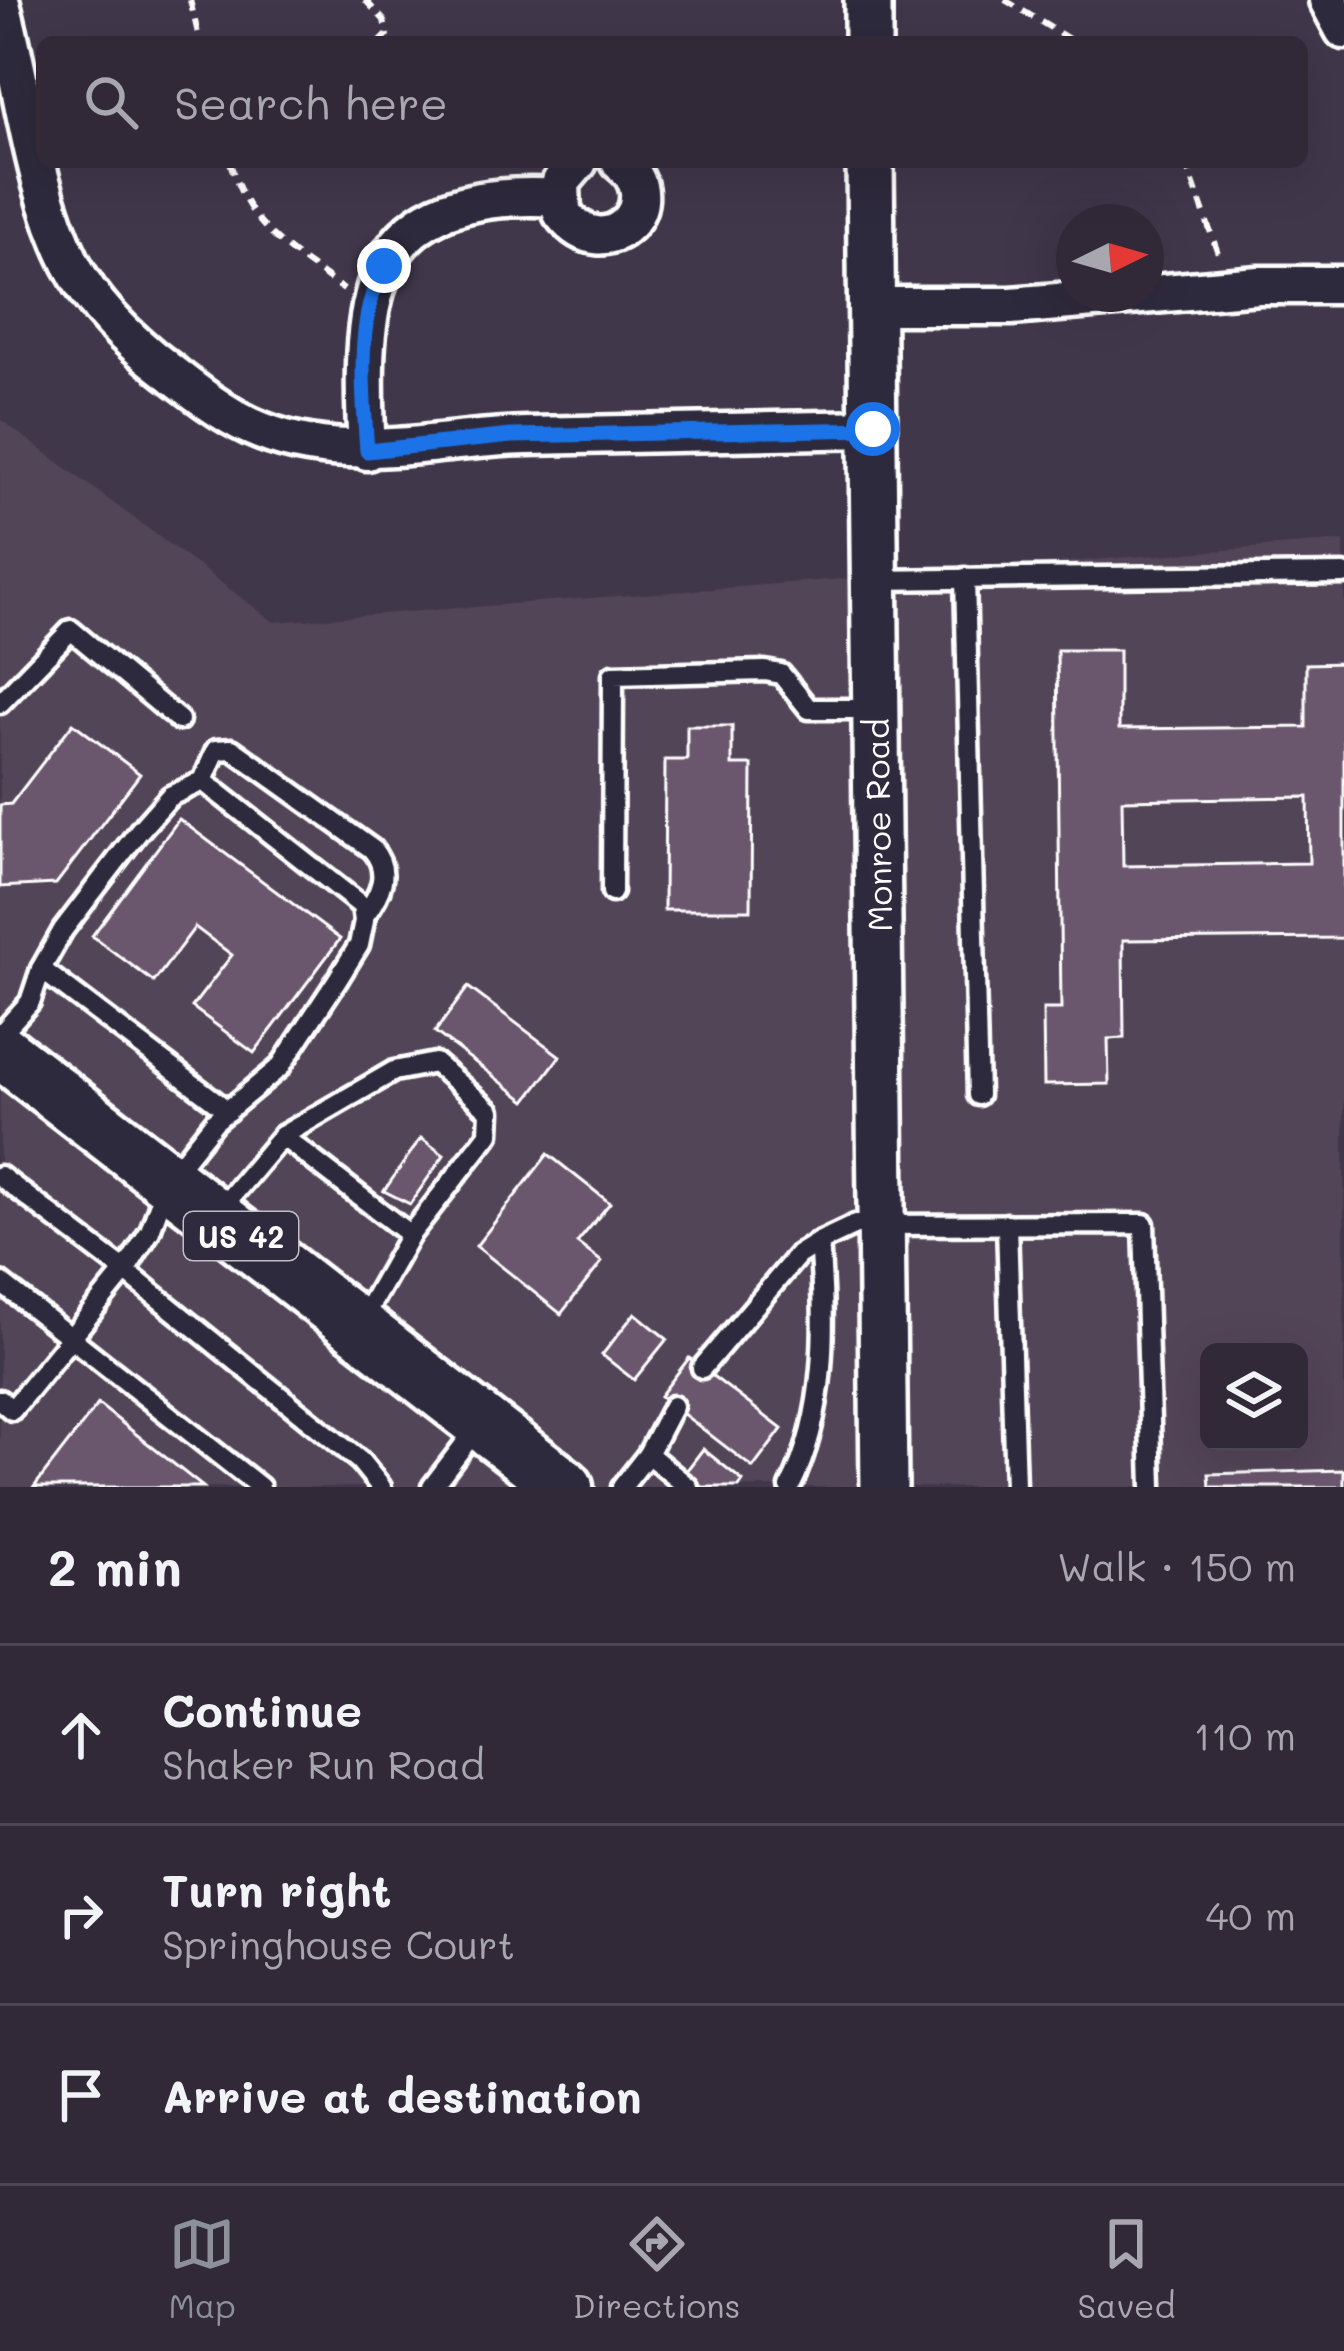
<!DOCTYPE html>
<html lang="en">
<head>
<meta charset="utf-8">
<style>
	body { margin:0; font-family:Mali,sans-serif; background:#3d3543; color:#f1f3f6 }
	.controls { position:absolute; right:36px; bottom:36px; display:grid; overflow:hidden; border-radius:18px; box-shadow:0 12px 48px #0002 }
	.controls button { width:108px; height:108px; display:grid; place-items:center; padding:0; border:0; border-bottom:3px solid #4c4553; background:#312938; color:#f1f3f6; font:60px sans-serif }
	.compass { position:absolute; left:1056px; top:204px; width:108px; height:108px; border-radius:50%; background:#312938; box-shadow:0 12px 48px #0002; rotate:85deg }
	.stop { position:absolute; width:36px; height:36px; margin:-27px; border:9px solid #1a73e8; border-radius:50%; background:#fff }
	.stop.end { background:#1a73e8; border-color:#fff; box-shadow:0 3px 12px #0008 }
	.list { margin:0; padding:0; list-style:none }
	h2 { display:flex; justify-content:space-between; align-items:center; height:156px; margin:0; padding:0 48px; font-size:51px }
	h2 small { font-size:39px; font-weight:400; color:#a8a6ae }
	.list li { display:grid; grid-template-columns:78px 1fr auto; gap:36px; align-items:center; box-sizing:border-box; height:180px; padding:0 48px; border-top:3px solid #4c4553 }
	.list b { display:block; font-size:45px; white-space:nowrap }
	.list p { margin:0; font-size:39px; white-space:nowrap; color:#a8a6ae }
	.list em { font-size:39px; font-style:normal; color:#a8a6ae }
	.icon { flex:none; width:66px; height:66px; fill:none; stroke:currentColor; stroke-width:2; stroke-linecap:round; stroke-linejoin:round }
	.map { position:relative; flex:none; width:1344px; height:1487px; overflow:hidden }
	.search { position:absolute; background:#312938; box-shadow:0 12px 48px #0002; left:36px; right:36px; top:36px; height:132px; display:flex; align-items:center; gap:30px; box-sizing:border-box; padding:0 42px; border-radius:18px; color:#a8a6ae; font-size:45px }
	.sheet { height:696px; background:#312938 }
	nav { display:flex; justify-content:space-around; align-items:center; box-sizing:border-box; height:168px; border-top:3px solid #4c4553; background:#312938; font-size:33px; color:#a8a6ae }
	nav a { display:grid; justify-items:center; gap:6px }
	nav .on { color:#8c9099 }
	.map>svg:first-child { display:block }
	.built { fill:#524458; fill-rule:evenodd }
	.building { fill:#6b566d; stroke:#fff; stroke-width:3; fill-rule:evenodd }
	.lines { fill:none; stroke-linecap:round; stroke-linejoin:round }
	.service-casing { stroke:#fff; stroke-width:27 }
	.minor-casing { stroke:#fff; stroke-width:45 }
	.tertiary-casing { stroke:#fff; stroke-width:54 }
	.primary-casing { stroke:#fff; stroke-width:63 }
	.path { stroke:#fff; stroke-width:6; stroke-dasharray:12 9; stroke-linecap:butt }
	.service { stroke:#2f2a3d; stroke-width:18 }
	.minor { stroke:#2f2a3d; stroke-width:36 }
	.tertiary { stroke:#2f2a3d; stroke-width:45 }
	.primary { stroke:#2f2a3d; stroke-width:54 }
	.route { stroke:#1a73e8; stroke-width:15 }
	.labels { text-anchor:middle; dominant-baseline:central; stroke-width:10; stroke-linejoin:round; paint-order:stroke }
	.shield { fill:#2f2a3d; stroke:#c1bfc5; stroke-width:3 }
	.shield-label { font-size:30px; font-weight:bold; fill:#fff }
	.street-label { font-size:33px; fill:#fff; stroke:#2f2a3d }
</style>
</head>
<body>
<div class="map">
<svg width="1344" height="1487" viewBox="0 0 1344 1487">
	<rect width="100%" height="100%" fill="#41374b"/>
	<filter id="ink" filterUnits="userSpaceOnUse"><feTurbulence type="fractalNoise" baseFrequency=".00833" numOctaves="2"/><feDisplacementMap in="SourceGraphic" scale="24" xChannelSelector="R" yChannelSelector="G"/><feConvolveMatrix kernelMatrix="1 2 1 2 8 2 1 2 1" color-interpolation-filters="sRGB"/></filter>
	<g filter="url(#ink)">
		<!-- built -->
		<path class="built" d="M0,419L274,622L1344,541V1487H0ZM1209,1352H1299V1442H1209Z"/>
		<!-- building -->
		<g class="building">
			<path d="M1057,650H1119V729L1306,727V664L1344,663V938L1123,940L1124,1038L1108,1039L1109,1084L1044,1085L1043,1009H1061ZM1308,797L1309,863L1123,866L1122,800Z"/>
			<polygon points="73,723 140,774 56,884 0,887 0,805 11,804"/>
			<polygon points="687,726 732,726 732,765 752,765 751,910 664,910 665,760 687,760"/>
			<polygon points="179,819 340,939 254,1053 192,1007 232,955 195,927 154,982 92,936"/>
			<polygon points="468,987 560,1056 526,1101 435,1032"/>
			<polygon points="421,1138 444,1155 410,1204 384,1191"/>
			<polygon points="548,1154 610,1203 577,1243 602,1262 561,1314 476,1246"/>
			<polygon points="635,1313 667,1339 634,1380 602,1355"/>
			<polygon points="689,1358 782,1429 753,1468 660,1396"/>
			<polygon points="98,1404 203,1487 34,1487"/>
			<polygon points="703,1449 743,1481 739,1487 701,1487 684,1474"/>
			<polygon points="1344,1470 1344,1487 1210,1487 1209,1474"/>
		</g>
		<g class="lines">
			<!-- service casing -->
			<g class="service-casing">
				<g id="service">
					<polyline points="965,578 978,1095"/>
					<polyline points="874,580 1344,574"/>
					<polyline points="0,703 71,630 179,720"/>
					<path d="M203,781L216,750L232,749L372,849C392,872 380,895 364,916"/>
					<polyline points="612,892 613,675 765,671 781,674 809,709 876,709"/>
					<polyline points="41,969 228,1111"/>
					<polyline points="0,1035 30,1002 41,969 63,930 139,831 170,796 203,781 362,906 364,921 359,945 338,979 280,1067 215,1121 168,1180 150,1231 125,1271 360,1461 381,1487"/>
					<polyline points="282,1136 394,1071 435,1063 490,1111 489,1134 410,1235"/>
					<polyline points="0,1176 125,1271 12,1410 0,1400"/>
					<polyline points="218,1212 282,1136 410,1235 360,1323"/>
					<polyline points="1007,1224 1015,1487"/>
					<polyline points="819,1242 855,1225 1144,1224 1152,1487"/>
					<polyline points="0,1282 260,1487"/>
					<path d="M702,1368L798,1255L819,1242C826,1322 827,1414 790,1487"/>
					<polyline points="648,1454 673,1406"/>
					<polyline points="432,1487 480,1424"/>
					<polyline points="622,1487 648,1454 688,1487"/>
				</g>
			</g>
			<!-- minor casing -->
			<g class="minor-casing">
				<g id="minor">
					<path d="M0,0C24,87 31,182 71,263C93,307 129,341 167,370C193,390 220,412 250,426C340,468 433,438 527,436C642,434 758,431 873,429"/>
					<polyline points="1328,0 1344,30"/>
					<path d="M578,162L561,182L562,213C607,272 672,200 620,162"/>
					<polyline points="871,306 1011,306 1259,285 1344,285"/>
					<path d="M367,451C358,293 366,186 559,198"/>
				</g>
			</g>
			<!-- tertiary casing -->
			<g class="tertiary-casing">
				<g id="tertiary">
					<polyline points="868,0 868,42"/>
					<polyline points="870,162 884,1487"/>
				</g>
			</g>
			<!-- primary casing -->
			<g class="primary-casing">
				<polyline id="primary" points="0,1050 565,1487"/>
			</g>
			<!-- path -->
			<g class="path">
				<polyline points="190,0 200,42"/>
				<polyline points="365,0 384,20 387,35 380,42"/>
				<polyline points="1005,0 1074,42"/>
				<path d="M230,162C249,230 290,250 344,290"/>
				<polyline points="1186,162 1219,256"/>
			</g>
			<!-- service -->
			<use href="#service" class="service"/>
			<!-- minor -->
			<use href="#minor" class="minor"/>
			<!-- tertiary -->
			<use href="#tertiary" class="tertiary"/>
			<!-- primary -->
			<use href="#primary" class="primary"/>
		</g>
	</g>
	<g class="lines" filter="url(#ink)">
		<!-- route -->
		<path class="route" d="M384,266C355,322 363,389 367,451L511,436L873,429"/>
	</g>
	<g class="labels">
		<!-- shield labels -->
		<rect class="shield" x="184" y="1212" width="114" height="48" rx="9"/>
		<g class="shield-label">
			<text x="241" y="1236">US 42</text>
		</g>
		<!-- street labels -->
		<g class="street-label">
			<text transform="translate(877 825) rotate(-91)">Monroe Road</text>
		</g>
	</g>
</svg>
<div class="controls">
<button><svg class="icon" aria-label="layers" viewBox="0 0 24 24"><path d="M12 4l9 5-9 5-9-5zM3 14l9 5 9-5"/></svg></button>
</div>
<svg class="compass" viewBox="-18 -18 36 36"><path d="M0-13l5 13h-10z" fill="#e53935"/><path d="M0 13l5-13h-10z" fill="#a8a6ae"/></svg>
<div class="stop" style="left:873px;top:429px"></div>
<div class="stop end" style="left:384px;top:266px"></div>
<div class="search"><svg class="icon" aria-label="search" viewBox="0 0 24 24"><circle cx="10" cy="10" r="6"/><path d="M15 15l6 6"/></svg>Search here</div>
</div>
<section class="sheet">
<h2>2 min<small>Walk · 150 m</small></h2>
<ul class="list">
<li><svg class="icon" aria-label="ahead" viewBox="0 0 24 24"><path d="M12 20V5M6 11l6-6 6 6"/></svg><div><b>Continue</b><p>Shaker Run Road</p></div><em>110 m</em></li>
<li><svg class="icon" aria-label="right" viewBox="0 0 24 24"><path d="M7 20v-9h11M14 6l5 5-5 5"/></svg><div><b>Turn right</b><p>Springhouse Court</p></div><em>40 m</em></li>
<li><svg class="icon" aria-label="arrive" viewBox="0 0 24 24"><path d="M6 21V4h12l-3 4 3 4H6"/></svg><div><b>Arrive at destination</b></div></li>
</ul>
</section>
<nav>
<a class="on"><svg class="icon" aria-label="map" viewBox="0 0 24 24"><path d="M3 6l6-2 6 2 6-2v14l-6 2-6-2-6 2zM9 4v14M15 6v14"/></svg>Map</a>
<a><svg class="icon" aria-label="directions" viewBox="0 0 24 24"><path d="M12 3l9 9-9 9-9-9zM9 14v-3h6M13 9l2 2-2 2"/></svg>Directions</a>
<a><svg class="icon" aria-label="saved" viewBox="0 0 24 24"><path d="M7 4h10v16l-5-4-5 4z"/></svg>Saved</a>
</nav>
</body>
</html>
